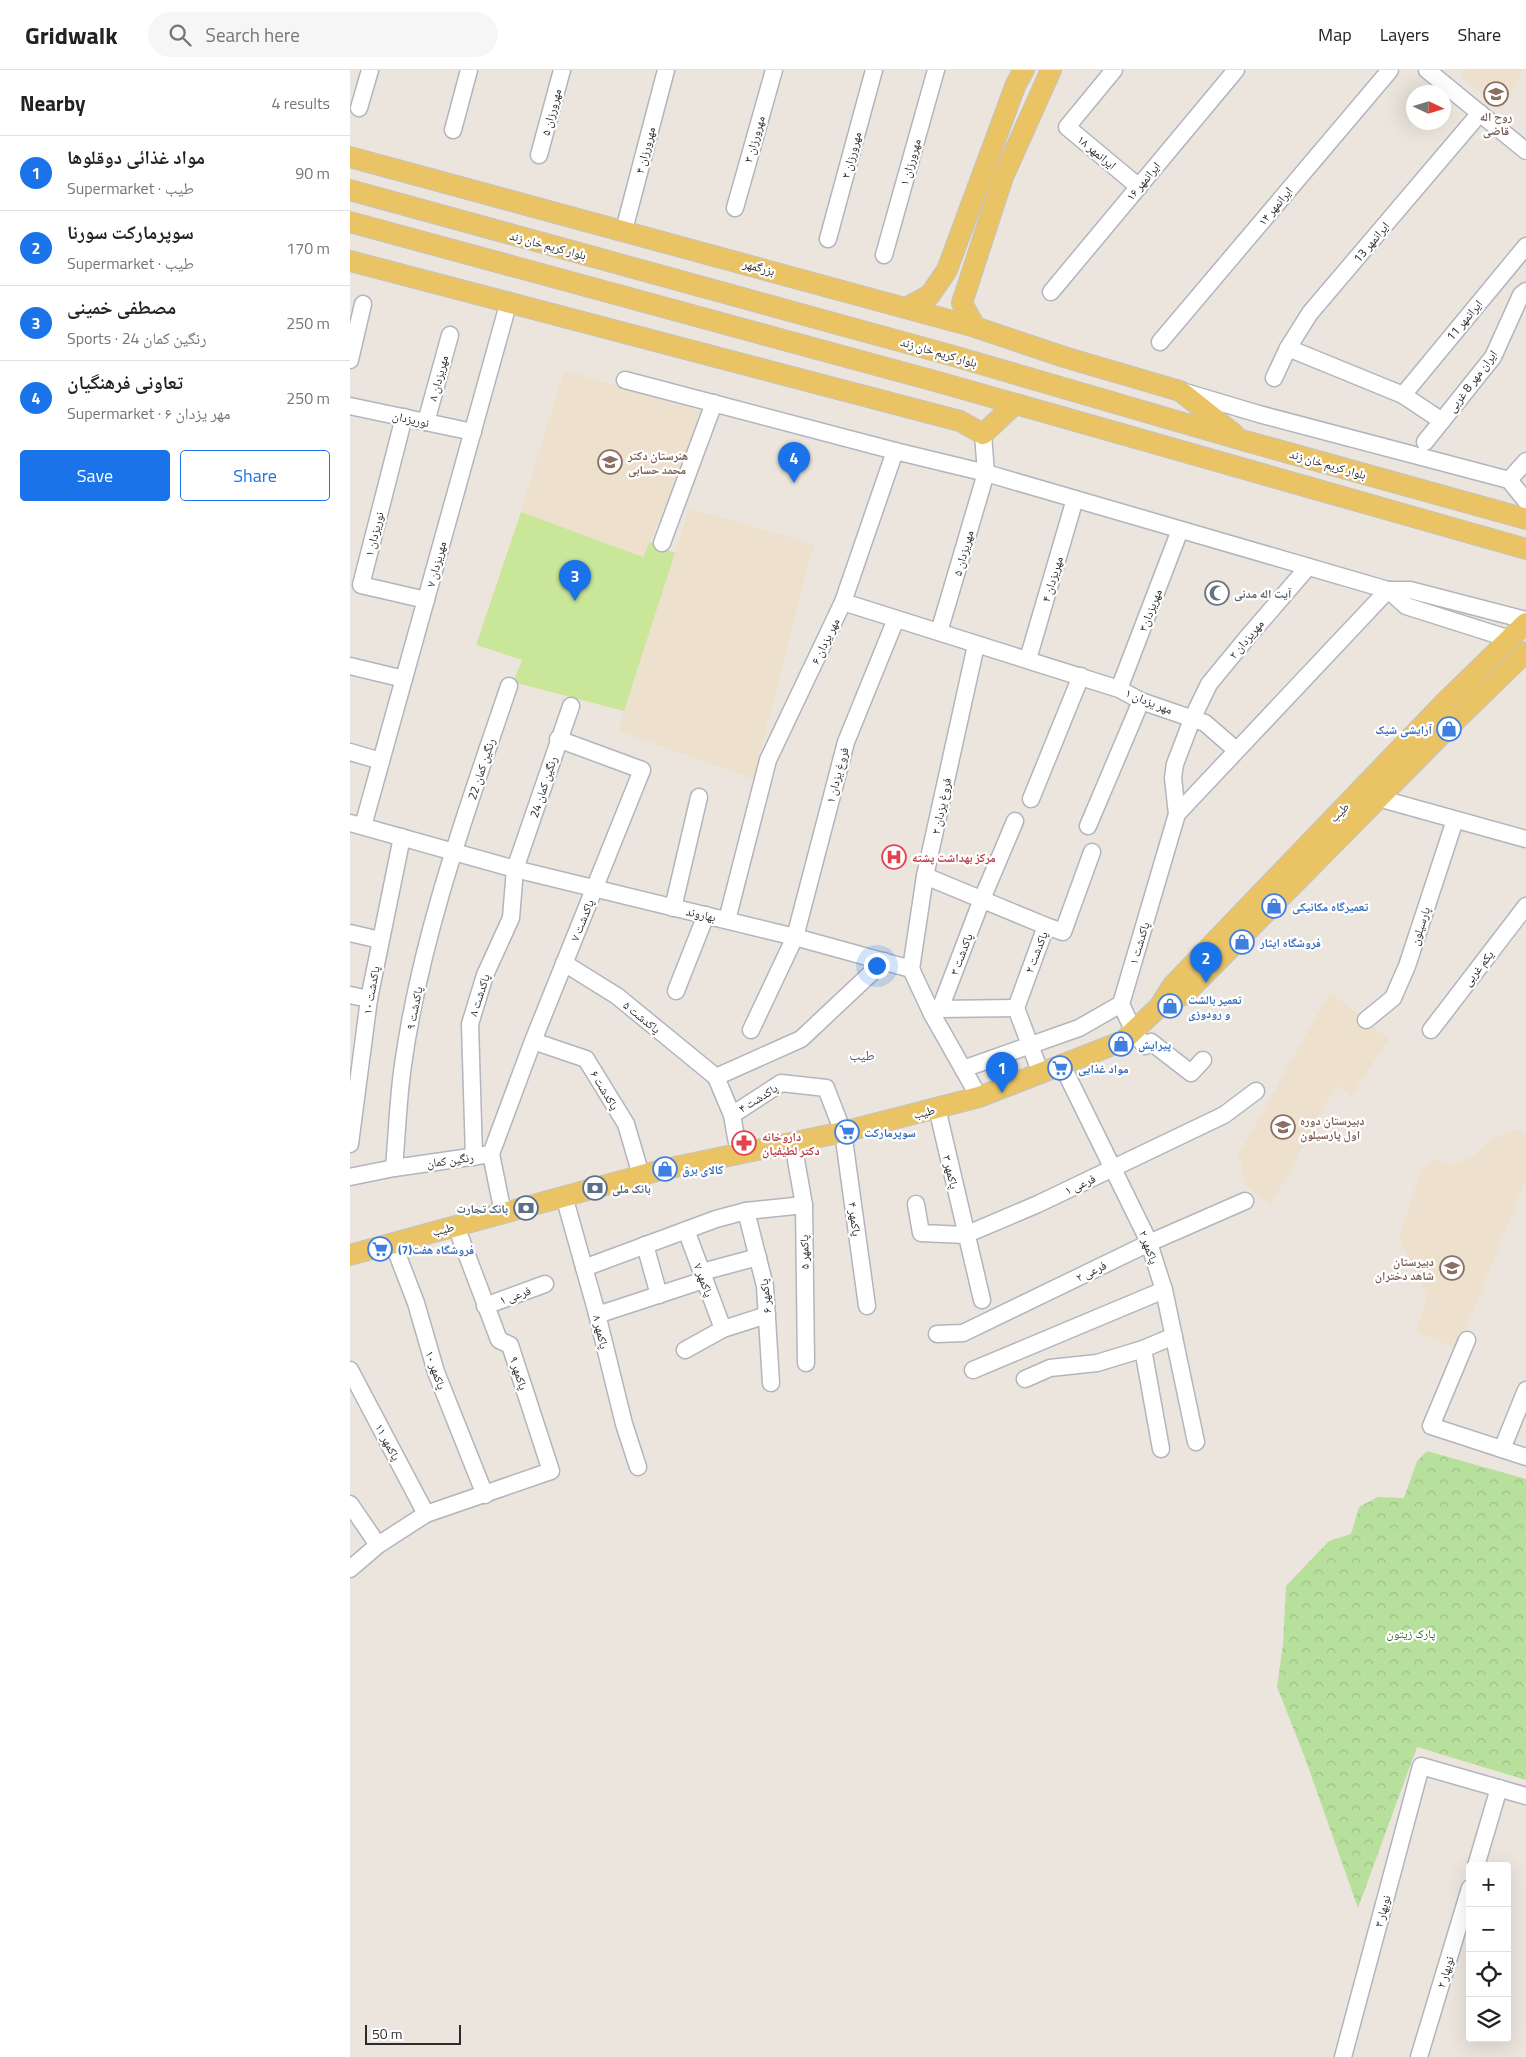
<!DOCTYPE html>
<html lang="en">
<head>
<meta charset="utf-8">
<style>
	body { margin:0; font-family:"Titillium Web","Noto Naskh Arabic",sans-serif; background:#f6f6f6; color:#222 }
	.controls { position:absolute; right:15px; bottom:15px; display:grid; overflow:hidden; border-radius:5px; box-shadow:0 5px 20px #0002 }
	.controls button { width:45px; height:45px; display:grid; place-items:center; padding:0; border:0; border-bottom:1px solid #e0e0e0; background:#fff; color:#222; font:25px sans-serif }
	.compass { position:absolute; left:1056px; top:15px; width:45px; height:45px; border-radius:50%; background:#fff; box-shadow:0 5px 20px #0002; rotate:94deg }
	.scale { position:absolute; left:15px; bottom:12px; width:96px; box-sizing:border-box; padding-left:5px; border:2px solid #2b2b2b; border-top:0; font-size:14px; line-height:18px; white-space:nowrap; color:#2b2b2b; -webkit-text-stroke:4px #fff; paint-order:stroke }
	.you { position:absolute; left:526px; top:895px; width:18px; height:18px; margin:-12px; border:4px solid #fff; border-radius:50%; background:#1a73e8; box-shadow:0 0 0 8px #1a73e833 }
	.badge { display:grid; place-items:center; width:32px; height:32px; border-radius:50%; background:#1a73e8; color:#fff; font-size:16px; font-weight:700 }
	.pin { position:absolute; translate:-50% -41px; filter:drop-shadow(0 1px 2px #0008) }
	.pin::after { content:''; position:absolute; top:26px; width:18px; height:15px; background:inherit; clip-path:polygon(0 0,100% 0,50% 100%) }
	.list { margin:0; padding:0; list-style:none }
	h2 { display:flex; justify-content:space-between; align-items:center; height:65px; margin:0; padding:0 20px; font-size:21px }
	h2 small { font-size:16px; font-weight:400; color:#767676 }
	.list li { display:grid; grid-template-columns:32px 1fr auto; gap:15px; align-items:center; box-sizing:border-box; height:75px; padding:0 20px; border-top:1px solid #e0e0e0 }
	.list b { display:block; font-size:19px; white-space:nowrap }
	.list p { margin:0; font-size:16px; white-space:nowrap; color:#767676 }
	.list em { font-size:16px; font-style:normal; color:#767676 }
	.actions { display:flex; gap:10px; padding:15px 20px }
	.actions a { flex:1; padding:11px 0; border:1px solid #1a73e8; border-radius:5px; text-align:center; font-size:18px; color:#1a73e8 }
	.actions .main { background:#1a73e8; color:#fff }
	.icon { flex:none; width:28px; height:28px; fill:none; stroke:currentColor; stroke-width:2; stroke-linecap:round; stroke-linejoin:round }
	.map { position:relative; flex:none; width:1176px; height:1987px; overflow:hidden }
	header { display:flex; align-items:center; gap:30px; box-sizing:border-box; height:70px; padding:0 25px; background:#fff; border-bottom:1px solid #e0e0e0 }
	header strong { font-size:24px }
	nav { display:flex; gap:28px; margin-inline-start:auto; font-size:18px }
	.search { width:350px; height:45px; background:#f6f6f6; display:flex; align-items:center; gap:12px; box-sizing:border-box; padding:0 18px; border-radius:28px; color:#767676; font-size:19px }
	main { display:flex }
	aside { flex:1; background:#fff }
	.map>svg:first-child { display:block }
	.education { fill:#ede1ce }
	.park { fill:url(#park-crowns) }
	.pitch { fill:#cae699 }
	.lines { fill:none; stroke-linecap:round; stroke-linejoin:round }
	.minor-casing { stroke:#b1b5be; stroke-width:19 }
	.major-casing { stroke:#c4c4c4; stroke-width:22 }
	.minor { stroke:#fff; stroke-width:16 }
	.major { stroke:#eac365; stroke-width:20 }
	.labels { text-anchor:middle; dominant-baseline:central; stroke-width:4.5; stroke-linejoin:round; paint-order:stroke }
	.street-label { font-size:12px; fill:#2b2b2b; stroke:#fff }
	.education-label { font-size:12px; font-weight:bold; fill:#785e54; stroke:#fff; text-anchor:start }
	.worship-label { font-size:12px; font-weight:bold; fill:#5b616d; stroke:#fff; text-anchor:start }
	.shop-label { font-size:12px; font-weight:bold; fill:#366cbe; stroke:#fff; text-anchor:start }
	.health-label { font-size:12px; font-weight:bold; fill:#be3a42; stroke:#fff; text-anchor:start }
	.service-label { font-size:12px; font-weight:bold; fill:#4e5e75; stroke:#fff; text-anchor:start }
	.park-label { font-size:12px; fill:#31651e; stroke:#fff }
	.neighbourhood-label { font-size:14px; fill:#4d5879; stroke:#fff }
</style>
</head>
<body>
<header>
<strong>Gridwalk</strong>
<div class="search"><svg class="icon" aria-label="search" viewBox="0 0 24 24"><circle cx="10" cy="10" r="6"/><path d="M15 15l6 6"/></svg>Search here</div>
<nav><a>Map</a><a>Layers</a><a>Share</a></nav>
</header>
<main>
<aside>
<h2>Nearby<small>4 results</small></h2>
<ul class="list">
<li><span class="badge">1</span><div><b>مواد غذائی دوقلوها</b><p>Supermarket · طیب</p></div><em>90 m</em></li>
<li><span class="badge">2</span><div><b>سوپرمارکت سورنا</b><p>Supermarket · طیب</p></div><em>170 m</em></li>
<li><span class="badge">3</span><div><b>مصطفی خمینی</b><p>Sports · رنگین کمان 24</p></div><em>250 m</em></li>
<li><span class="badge">4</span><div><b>تعاونی فرهنگیان</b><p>Supermarket · مهر یزدان ۶</p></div><em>250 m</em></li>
</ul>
<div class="actions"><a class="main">Save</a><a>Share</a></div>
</aside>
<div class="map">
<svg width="1176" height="1987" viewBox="0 0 1176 1987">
	<defs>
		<pattern id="park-crowns" width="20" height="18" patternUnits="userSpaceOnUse" patternTransform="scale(1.25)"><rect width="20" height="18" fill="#b8e09d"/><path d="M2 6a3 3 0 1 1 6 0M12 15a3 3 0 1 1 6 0" fill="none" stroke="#9ec087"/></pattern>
	</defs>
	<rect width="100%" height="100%" fill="#ece5de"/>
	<!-- education -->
	<g class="education">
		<polygon points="1112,0 1173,0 1152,41 1113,8"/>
		<polygon points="214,300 355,342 293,488 171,442"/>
		<polygon points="339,438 464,474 403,709 268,661"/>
		<polygon points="980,922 1039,969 1001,1027 986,1015 921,1135 898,1118 890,1100 894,1093 887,1087"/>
		<polygon points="1166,1059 1176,1063 1176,1109 1108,1279 1066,1262 1077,1227 1049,1168 1071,1100 1085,1088 1100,1095 1123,1087 1141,1069"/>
	</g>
	<!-- park -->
	<polygon class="park" points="1077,1381 1176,1409 1176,1710 1067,1677 1008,1838 955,1688 927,1617 933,1574 936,1516 979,1471 1001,1464 1009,1437 1028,1427 1054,1428 1067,1391"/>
	<!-- pitch -->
	<polygon class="pitch" points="171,442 293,487 300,472 325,483 274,641 163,612 172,590 126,575"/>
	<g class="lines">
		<!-- minor casing -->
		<g class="minor-casing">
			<g id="minor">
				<polyline points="764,0 717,57 789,117"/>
				<polyline points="1077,0 1176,81"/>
				<polyline points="9,38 20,0"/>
				<polyline points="103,60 119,0"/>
				<polyline points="189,85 212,0"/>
				<polyline points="385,138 424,0"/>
				<polyline points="274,160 316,0"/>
				<polyline points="478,169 524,0"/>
				<polyline points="534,185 586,0"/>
				<polyline points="701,222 886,0"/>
				<polyline points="810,272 1040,0"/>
				<polyline points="938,278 1053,325 1092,351"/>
				<polyline points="0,290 13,234"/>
				<polyline points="924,308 938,278 960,243 1130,43"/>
				<polyline points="275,310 545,381"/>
				<polyline points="835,322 909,344 1159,410 1176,431"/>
				<polyline points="1053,325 1176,176"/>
				<polyline points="0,336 123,362"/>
				<polyline points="54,347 11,515 76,530"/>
				<polyline points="76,352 100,265"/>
				<polyline points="1075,372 1143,287 1171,225 1176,221"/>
				<polyline points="1159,410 1176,391"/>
				<polyline points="312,473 364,333"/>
				<polyline points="1038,520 1056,536 1160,569"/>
				<polyline points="493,532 769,619 791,631 855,653 886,680"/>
				<polyline points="589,562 636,403 633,364"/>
				<polyline points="678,589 725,429"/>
				<polyline points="0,596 54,609"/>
				<polyline points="769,619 830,460"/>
				<polyline points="0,682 31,691"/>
				<polyline points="1028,728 1176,769"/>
				<polyline points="681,729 731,606"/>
				<polyline points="827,744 1038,520"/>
				<polyline points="0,753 165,799 445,867 561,899 582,944 629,1027"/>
				<polyline points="13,756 159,231"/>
				<polyline points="738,756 791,631"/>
				<polyline points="575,806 696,856"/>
				<polyline points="323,838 349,727"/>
				<polyline points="377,850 418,690 493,532 545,381 636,403 1038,520 1060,520 1176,550"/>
				<polyline points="0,863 30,870"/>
				<polyline points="214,893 267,926 366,1007 382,1045 389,1084"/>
				<polyline points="561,899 575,806 626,575"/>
				<polyline points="326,921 356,845"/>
				<polyline points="0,925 19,929"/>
				<polyline points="771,934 784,962 795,976 801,972 841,1003 853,990"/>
				<polyline points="590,939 632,829 665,751"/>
				<polyline points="582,944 590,939 666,938"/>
				<polyline points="1016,950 1043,928 1057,896 1105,750"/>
				<polyline points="401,960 445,867 496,672 546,549"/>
				<polyline points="1081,960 1176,836"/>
				<polyline points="183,971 236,989 276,1054 291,1105"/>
				<polyline points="712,995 798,1170 814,1220 846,1372"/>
				<polyline points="613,999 729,958 771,934 827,744 823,708 825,694 843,647 859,614 896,569 958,497"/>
				<polyline points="691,1004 666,938 696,856 713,862 742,782"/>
				<polyline points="366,1007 451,969 534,891"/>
				<polyline points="587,1038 632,1230"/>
				<polyline points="382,1045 431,1013 476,1018 493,1062 517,1236"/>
				<polyline points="443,1073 454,1135 456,1293"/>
				<polyline points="0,1074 19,929 52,767"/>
				<polyline points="141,1084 183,971 292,700 208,669"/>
				<polyline points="124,1087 120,954 135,905 161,848 165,799 221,636"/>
				<path d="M44,1098C47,1064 48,1029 53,995C71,865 117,740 159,616"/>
				<polyline points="0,1107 44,1098 141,1084 153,1143"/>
				<polyline points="214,1126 246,1240 274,1354 288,1397"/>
				<polyline points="566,1134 571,1163 615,1165 688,1134 874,1045 906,1021"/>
				<polyline points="396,1141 415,1216 421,1313"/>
				<polyline points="336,1160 373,1259"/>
				<polyline points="43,1173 66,1233 86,1302 135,1425"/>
				<polyline points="295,1175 309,1225"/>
				<polyline points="234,1198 366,1149 396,1141 454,1135"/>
				<polyline points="352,1202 408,1187"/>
				<polyline points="135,1236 195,1214"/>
				<polyline points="247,1245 354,1210"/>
				<polyline points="587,1264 613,1263 799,1173 895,1131"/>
				<polyline points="1117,1270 1081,1356 1176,1387"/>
				<polyline points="335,1280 373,1259 417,1245"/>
				<polyline points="0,1300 76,1444"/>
				<polyline points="623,1300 814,1220"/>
				<polyline points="675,1309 700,1298 747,1293 793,1279"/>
				<polyline points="811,1379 793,1279 824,1266"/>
				<polyline points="1152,1379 1176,1320"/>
				<polyline points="0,1434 28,1475"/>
				<polyline points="0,1499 28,1475 76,1444 201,1401 160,1275 149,1270 106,1156"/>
				<polyline points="1126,1796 1149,1718"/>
				<polyline points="993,1987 1071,1696 1176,1726"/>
				<polyline points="1069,1987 1120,1818"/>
			</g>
		</g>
		<!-- major casing -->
		<g class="major-casing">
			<g id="major">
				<polyline points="0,87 625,257 714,287 830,321 884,364"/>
				<polyline points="0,120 600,285 892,370 1176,449"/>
				<polyline points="0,152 592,313 1176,479"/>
				<polyline points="0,191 610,351 633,364 665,334"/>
				<polyline points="556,238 580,225 597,200 666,14 674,0"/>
				<polyline points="625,257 612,233 653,107 701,0"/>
				<polyline points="809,937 835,924 1098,658 1176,582"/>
				<polyline points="0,1185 311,1100 493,1062 629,1027 773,971 809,937 823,915 1094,633 1176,553"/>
			</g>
		</g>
		<!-- minor -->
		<use href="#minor" class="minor"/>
		<!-- major -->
		<use href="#major" class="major"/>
	</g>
	<!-- icons -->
	<defs>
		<g id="school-ring" transform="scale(1.25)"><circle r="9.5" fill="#fff" stroke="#8d6e63" stroke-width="1.5"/><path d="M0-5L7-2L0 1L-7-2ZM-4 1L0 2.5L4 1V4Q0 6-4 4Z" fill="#8d6e63"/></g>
		<g id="mosque-ring" transform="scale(1.25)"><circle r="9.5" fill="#fff" stroke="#6b7280" stroke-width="1.5"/><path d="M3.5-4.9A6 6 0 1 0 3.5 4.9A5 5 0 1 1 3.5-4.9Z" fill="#6b7280"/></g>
		<g id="shop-ring" transform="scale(1.25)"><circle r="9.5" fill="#fff" stroke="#3f7fe0" stroke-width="1.5"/><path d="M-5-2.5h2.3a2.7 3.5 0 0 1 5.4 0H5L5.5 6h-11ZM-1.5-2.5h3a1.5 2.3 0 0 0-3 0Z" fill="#3f7fe0"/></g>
		<g id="hospital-ring" transform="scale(1.25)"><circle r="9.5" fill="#fff" stroke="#e0444e" stroke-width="1.5"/><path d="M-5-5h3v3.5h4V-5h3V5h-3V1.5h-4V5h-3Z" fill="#e0444e"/></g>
		<g id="supermarket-ring" transform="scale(1.25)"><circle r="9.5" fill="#fff" stroke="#3f7fe0" stroke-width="1.5"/><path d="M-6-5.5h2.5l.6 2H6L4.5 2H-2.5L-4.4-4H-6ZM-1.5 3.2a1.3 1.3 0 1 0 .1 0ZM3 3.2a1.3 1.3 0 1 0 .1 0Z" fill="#3f7fe0"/></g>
		<g id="pharmacy-ring" transform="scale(1.25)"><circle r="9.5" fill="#fff" stroke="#e0444e" stroke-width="1.5"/><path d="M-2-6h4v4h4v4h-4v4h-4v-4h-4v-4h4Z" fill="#e0444e"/></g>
		<g id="bank-ring" transform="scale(1.25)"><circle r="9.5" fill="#fff" stroke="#5c6f8a" stroke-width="1.5"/><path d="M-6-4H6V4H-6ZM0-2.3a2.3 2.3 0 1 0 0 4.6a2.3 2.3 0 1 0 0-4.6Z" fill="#5c6f8a"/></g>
	</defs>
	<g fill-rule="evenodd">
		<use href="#school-ring" x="1146" y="24"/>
		<use href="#school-ring" x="260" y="392"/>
		<use href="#mosque-ring" x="867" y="523"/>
		<use href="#shop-ring" x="1099" y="659"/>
		<use href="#hospital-ring" x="544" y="787"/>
		<use href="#shop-ring" x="924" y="836"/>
		<use href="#shop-ring" x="892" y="872"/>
		<use href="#shop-ring" x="820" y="936"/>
		<use href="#shop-ring" x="771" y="974"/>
		<use href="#supermarket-ring" x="710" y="998"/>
		<use href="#school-ring" x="933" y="1057"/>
		<use href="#supermarket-ring" x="497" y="1062"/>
		<use href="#pharmacy-ring" x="394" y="1073"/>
		<use href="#shop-ring" x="315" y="1099"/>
		<use href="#bank-ring" x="245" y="1118"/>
		<use href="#bank-ring" x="176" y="1138"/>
		<use href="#supermarket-ring" x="30" y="1179"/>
		<use href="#school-ring" x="1102" y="1198"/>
	</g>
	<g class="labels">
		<!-- street labels -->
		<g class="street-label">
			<text transform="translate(201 42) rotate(-75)">مهرورزان ۵</text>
			<text transform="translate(404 69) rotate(-74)">مهرورزان ۳</text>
			<text transform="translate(295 80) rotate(-75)">مهرورزان ۴</text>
			<text transform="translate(747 82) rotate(40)">ایرانمهر ۱۸</text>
			<text transform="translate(501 85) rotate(-75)">مهرورزان ۲</text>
			<text transform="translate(560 92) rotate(-74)">مهرورزان ۱</text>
			<text transform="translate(793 111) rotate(-50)">ایرانمهر ۱۶</text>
			<text transform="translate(925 136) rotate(-50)">ایرانمهر ۱۴</text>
			<text transform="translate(1021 172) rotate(-50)">ایرانمهر 13</text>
			<text transform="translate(198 175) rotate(15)">بلوار کریم خان زند</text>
			<text transform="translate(409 197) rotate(15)">بزرگمهر</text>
			<text transform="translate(1114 250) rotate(-50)">ایرانمهر 11</text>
			<text transform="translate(589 282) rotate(16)">بلوار کریم خان زند</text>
			<text transform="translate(88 308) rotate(-75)">مهریزدان ۸</text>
			<text transform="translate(1122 311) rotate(-53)">ایران مهر 8 غربی</text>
			<text transform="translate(61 349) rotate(12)">نوریزدان</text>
			<text transform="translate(978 394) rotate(16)">بلوار کریم خان زند</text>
			<text transform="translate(24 464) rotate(-76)">نوریزدان ۱</text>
			<text transform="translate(613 483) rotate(-74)">مهریزدان ۵</text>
			<text transform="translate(86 494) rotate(-75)">مهریزدان ۷</text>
			<text transform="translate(702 509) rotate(-73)">مهریزدان ۴</text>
			<text transform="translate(800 540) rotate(-69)">مهریزدان۳</text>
			<text transform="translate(896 569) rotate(-50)">مهریزدان ۲</text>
			<text transform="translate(475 571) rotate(-64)">مهر یزدان ۶</text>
			<text transform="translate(799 631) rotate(22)">مهر یزدان ۱</text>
			<text transform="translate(131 699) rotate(-72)">رنگین کمان 22</text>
			<text transform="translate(487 705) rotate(-75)">فروغ یزدان ۱</text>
			<text transform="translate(193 717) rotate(-72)">رنگین کمان 24</text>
			<text transform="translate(591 736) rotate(-78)">فروغ یزدان ۲</text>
			<text transform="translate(989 742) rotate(-46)">طیب</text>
			<text transform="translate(351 844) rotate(13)">بهاروند</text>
			<text transform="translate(232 850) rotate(-68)">پاکدشت ۷</text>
			<text transform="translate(1070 856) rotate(-72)">پارسیلون</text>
			<text transform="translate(789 873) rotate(-73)">پاکدشت ۱</text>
			<text transform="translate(686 882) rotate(-69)">پاکدشت ۲</text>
			<text transform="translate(611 884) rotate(-69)">پاکدشت ۳</text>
			<text transform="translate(1128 898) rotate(-52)">یکم غربی</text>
			<text transform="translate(21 920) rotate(-80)">پاکدشت ۱۰</text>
			<text transform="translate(129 925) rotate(-72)">پاکدشت ۸</text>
			<text transform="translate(64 938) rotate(-79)">پاکدشت ۹</text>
			<text transform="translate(292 947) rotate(39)">پاکدشت ۵</text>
			<text transform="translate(255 1020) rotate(59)">پاکدشت ۶</text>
			<text transform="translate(408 1028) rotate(-32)">پاکدشت ۴</text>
			<text transform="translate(574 1042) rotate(-14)">طیب</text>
			<text transform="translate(100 1090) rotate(-8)">رنگین کمان</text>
			<text transform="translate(601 1102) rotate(77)">پاکمهر ۳</text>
			<text transform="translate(730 1114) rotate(-25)">فرعی ۱</text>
			<text transform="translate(505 1149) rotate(82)">پاکمهر ۴</text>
			<text transform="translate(93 1159) rotate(-15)">طیب</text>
			<text transform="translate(799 1177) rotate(70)">پاکمهر ۲</text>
			<text transform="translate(454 1182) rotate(-91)">پاکمهر ۵</text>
			<text transform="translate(741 1201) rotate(-26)">فرعی ۲</text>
			<text transform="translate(354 1210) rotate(70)">پاکمهر ۷</text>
			<text transform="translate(165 1225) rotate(-20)">فرعی ۱</text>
			<text transform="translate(415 1226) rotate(-96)">پاکمهر ۶</text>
			<text transform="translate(251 1262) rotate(77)">پاکمهر ۸</text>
			<text transform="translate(86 1300) rotate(71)">پاکمهر ۱۰</text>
			<text transform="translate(169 1303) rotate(72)">پاکمهر ۹</text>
			<text transform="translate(38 1372) rotate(62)">پاکمهر ۱۱</text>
			<text transform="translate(1032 1841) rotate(-75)">نوبهار ۳</text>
			<text transform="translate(1095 1902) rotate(-73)">نوبهار ۲</text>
		</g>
		<!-- education labels -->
		<g class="education-label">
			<text x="1146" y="46" text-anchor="middle">روح اله<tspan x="1146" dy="14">قاضی</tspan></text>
			<text x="278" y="385">هنرستان دکتر<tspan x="278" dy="14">محمد حسابی</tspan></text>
			<text x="950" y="1050">دبیرستان دوره<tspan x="950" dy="14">اول پارسیلون</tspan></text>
			<text x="1084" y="1191" text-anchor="end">دبیرستان<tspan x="1084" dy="14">شاهد دختران</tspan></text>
		</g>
		<!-- worship labels -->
		<g class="worship-label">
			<text x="884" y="523">آیت اله مدنی</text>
		</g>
		<!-- shop labels -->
		<g class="shop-label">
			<text x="1082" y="659" text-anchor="end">آرایشی شیک</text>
			<text x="942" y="836">تعمیرگاه مکانیکی</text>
			<text x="910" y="872">فروشگاه ایثار</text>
			<text x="838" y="929">تعمیر بالشت<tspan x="838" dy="14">و رودوزی</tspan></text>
			<text x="788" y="974">پیرایش</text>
			<text x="728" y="998">مواد غذایی</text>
			<text x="514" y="1062">سوپرمارکت</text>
			<text x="332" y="1099">کالای برق</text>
			<text x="48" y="1179">فروشگاه هفت(7)</text>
		</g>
		<!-- health labels -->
		<g class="health-label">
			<text x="562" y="787">مرکز بهداشت پشته</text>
			<text x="412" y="1066">داروخانه<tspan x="412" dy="14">دکتر لطیفیان</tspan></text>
		</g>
		<!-- service labels -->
		<g class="service-label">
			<text x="262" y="1118">بانک ملی</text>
			<text x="158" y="1138" text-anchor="end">بانک تجارت</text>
		</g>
		<!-- park labels -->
		<g class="park-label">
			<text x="1061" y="1563">پارک زیتون</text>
		</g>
		<!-- neighbourhood labels -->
		<g class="neighbourhood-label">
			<text x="512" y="984">طیب</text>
		</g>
	</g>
</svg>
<div class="controls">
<button>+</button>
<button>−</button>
<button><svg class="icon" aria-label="locate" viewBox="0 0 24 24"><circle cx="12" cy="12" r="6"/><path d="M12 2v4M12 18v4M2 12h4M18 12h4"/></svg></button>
<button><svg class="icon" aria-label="layers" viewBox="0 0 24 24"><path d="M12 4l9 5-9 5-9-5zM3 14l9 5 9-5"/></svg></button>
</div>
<svg class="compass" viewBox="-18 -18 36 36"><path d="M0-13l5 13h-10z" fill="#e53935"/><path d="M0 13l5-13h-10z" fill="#767676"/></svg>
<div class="scale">50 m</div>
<div class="you"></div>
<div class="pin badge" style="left:652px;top:1023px">1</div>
<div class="pin badge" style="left:856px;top:913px">2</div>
<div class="pin badge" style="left:225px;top:531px">3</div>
<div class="pin badge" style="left:444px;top:413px">4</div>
</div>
</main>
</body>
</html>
